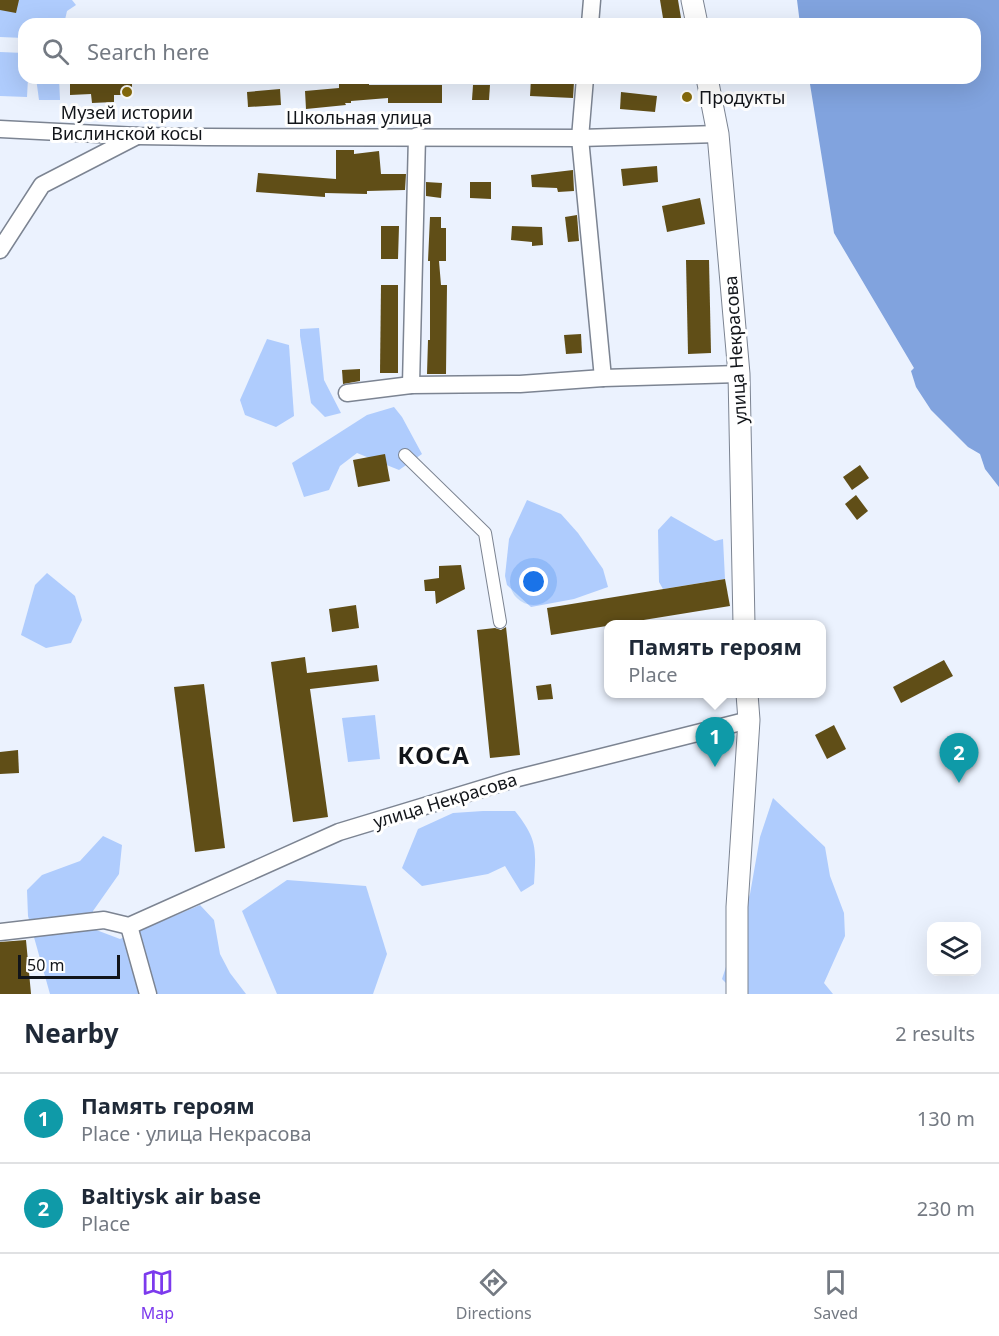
<!DOCTYPE html>
<html lang="en">
<head>
<meta charset="utf-8">
<style>
	body { margin:0; font-family:"Noto Sans",sans-serif; background:#f6f6f7; color:#1f2937 }
	.controls { position:absolute; right:18px; bottom:18px; display:grid; overflow:hidden; border-radius:12px; box-shadow:0 6px 24px #0002 }
	.controls button { width:54px; height:54px; display:grid; place-items:center; padding:0; border:0; border-bottom:2px solid #e0e1e3; background:#fff; color:#1f2937; font:30px sans-serif }
	.scale { position:absolute; left:18px; bottom:15px; width:102px; box-sizing:border-box; padding-left:6px; border:3px solid #12151a; border-top:0; font-size:16px; line-height:21px; white-space:nowrap; color:#12151a; -webkit-text-stroke:4px #fff; paint-order:stroke }
	.you { position:absolute; left:534px; top:582px; width:21px; height:21px; margin:-15px; border:4px solid #fff; border-radius:50%; background:#1a73e8; box-shadow:0 0 0 9px #1a73e833 }
	.badge { display:grid; place-items:center; width:39px; height:39px; border-radius:50%; background:#7c3aed; color:#fff; font-size:20px; font-weight:700 }
	.pin { position:absolute; translate:-50% -50px; filter:drop-shadow(0 2px 3px #0008) }
	.pin::after { content:''; position:absolute; top:32px; width:21px; height:18px; background:inherit; clip-path:polygon(0 0,100% 0,50% 100%) }
	.popup { position:absolute; left:604px; top:620px; width:222px; height:78px; box-sizing:border-box; display:grid; place-content:center; border-radius:12px; background:#fff; filter:drop-shadow(0 2px 4px #0005); font-size:20px; white-space:nowrap; color:#747a83 }
	.popup b { font-size:22px; color:#1f2937 }
	.popup::after { content:''; position:absolute; left:50%; top:100%; margin-left:-12px; border:12px solid transparent; border-top-color:#fff }
	.list { margin:0; padding:0; list-style:none }
	h2 { display:flex; justify-content:space-between; align-items:center; height:78px; margin:0; padding:0 24px; font-size:26px }
	h2 small { font-size:20px; font-weight:400; color:#747a83 }
	.list li { display:grid; grid-template-columns:39px 1fr auto; gap:18px; align-items:center; box-sizing:border-box; height:90px; padding:0 24px; border-top:2px solid #e0e1e3 }
	.list b { display:block; font-size:22px; white-space:nowrap }
	.list p { margin:0; font-size:20px; white-space:nowrap; color:#747a83 }
	.list em { font-size:20px; font-style:normal; color:#747a83 }
	.icon { flex:none; width:33px; height:33px; fill:none; stroke:currentColor; stroke-width:2; stroke-linecap:round; stroke-linejoin:round }
	.map { position:relative; flex:none; width:999px; height:994px; overflow:hidden }
	.search { position:absolute; background:#fff; box-shadow:0 6px 24px #0002; left:18px; right:18px; top:18px; height:66px; display:flex; align-items:center; gap:15px; box-sizing:border-box; padding:0 21px; border-radius:18px; color:#747a83; font-size:22px }
	.sheet { height:258px; background:#fff }
	nav { display:flex; justify-content:space-around; align-items:center; box-sizing:border-box; height:84px; border-top:2px solid #e0e1e3; background:#fff; font-size:16px; color:#747a83 }
	nav a { display:grid; justify-items:center; gap:3px }
	nav .on { color:#7c3aed }
	.map>svg:first-child { display:block }
	.green { fill:#afccfd }
	.water { fill:#81a3de }
	.building { fill:#604e17 }
	.lines { fill:none; stroke-linecap:round; stroke-linejoin:round }
	.pedestrian-casing { stroke:#7c8492; stroke-width:14 }
	.minor-casing { stroke:#7c8492; stroke-width:19 }
	.tertiary-casing { stroke:#7c8492; stroke-width:23 }
	.pedestrian { stroke:#fff; stroke-width:12 }
	.minor { stroke:#fff; stroke-width:16 }
	.tertiary { stroke:#fff; stroke-width:21 }
	.poi-dot { fill:#886c0b; stroke:#fff; stroke-width:2 }
	.labels { text-anchor:middle; dominant-baseline:central; stroke-width:6; stroke-linejoin:round; paint-order:stroke }
	.poi-label { font-size:18px; fill:#12151a; stroke:#fff; text-anchor:start }
	.street-label { font-size:18px; fill:#12151a; stroke:#fff }
	.district-label { font-size:24px; font-weight:bold; letter-spacing:1.5px; fill:#12151a; stroke:#fff }
</style>
</head>
<body>
<div class="map">
<svg width="999" height="994" viewBox="0 0 999 994">
	<rect width="100%" height="100%" fill="#ebf2fe"/>
	<!-- green -->
	<g class="green">
		<polygon points="0,0 72,0 76,5 67,11 64,24 24,24 24,38 0,37"/>
		<polygon points="0,52 24,53 24,78 28,78 27,97 0,96"/>
		<polygon points="36,78 59,78 60,100 39,100"/>
		<polygon points="319,328 324,380 341,413 325,417 311,403 300,336 300,329"/>
		<polygon points="267,339 289,345 294,416 276,427 245,415 240,400"/>
		<polygon points="394,407 402,417 422,454 399,470 357,453 340,466 329,490 304,497 292,463 367,415"/>
		<polygon points="527,500 561,514 578,533 603,569 608,587 574,599 531,607 507,585 505,576 509,539"/>
		<polygon points="671,516 715,541 723,539 725,579 663,589 659,582 658,530"/>
		<polygon points="47,573 75,596 82,620 71,643 46,648 21,635 35,585"/>
		<polygon points="375,715 380,759 348,762 342,718"/>
		<polygon points="773,798 825,847 830,876 844,913 845,936 824,983 833,994 737,994 722,979 750,894 760,837"/>
		<path d="M483,811H515C538,840 536,849 534,884L521,892L505,866L488,874L422,886L402,868L418,829L453,813Z"/>
		<polygon points="103,836 122,845 119,874 93,911 91,928 120,939 200,905 214,920 220,954 230,973 246,994 50,994 28,916 27,890 42,875 80,861"/>
		<polygon points="287,880 366,886 387,954 373,994 277,994 242,911"/>
	</g>
	<!-- water -->
	<polygon class="water" points="797,0 999,0 999,487 985,469 980,454 968,447 931,410 916,387 911,371 914,368 834,233 809,78 975,78 975,24 800,24"/>
	<!-- building -->
	<g class="building">
		<polygon points="0,0 19,0 16,13 0,10"/>
		<polygon points="660,0 678,0 682,24 664,24"/>
		<polygon points="70,78 132,78 132,95 114,95 114,102 92,103 91,94 70,95"/>
		<polygon points="339,78 369,78 369,85 442,85 442,103 388,103 388,98 351,101 351,103 345,103 346,105 306,109 305,91 339,88"/>
		<polygon points="531,79 574,82 573,98 530,96"/>
		<polygon points="473,85 490,85 489,100 472,100"/>
		<polygon points="280,89 281,105 248,107 247,92"/>
		<polygon points="621,92 657,96 655,112 620,109"/>
		<polygon points="336,150 354,150 354,154 379,151 381,174 406,174 405,190 367,191 367,194 325,193 325,197 256,192 258,173 336,179"/>
		<polygon points="657,166 658,182 623,186 621,169"/>
		<polygon points="573,170 574,191 558,192 557,188 532,187 531,175"/>
		<polygon points="426,182 442,183 441,198 426,196"/>
		<polygon points="470,182 491,182 491,199 470,198"/>
		<polygon points="700,198 705,224 667,232 662,206"/>
		<polygon points="577,215 579,241 568,242 565,217"/>
		<polygon points="430,217 441,217 441,228 446,228 446,261 439,261 441,285 447,285 446,374 427,374 428,340 430,340 430,261 428,261"/>
		<polygon points="381,226 399,226 398,259 381,259"/>
		<polygon points="512,226 542,227 543,245 532,246 532,242 511,240"/>
		<polygon points="686,260 709,260 711,353 688,354"/>
		<polygon points="381,285 398,285 398,373 380,373"/>
		<polygon points="581,334 582,353 566,354 564,335"/>
		<polygon points="360,369 360,381 343,384 342,370"/>
		<polygon points="385,454 390,481 358,487 353,460"/>
		<polygon points="860,465 869,478 852,490 843,477"/>
		<polygon points="856,495 868,511 857,520 845,504"/>
		<polygon points="461,565 465,589 436,604 435,591 425,591 424,580 439,578 439,566"/>
		<polygon points="725,579 730,606 551,635 547,608"/>
		<polygon points="356,605 359,628 332,632 329,609"/>
		<polygon points="506,627 520,755 490,758 477,630 495,628 501,630"/>
		<polygon points="305,657 307,673 377,665 379,681 310,689 328,817 293,822 271,662"/>
		<polygon points="944,660 953,676 901,703 893,687"/>
		<polygon points="204,684 225,848 195,852 174,687"/>
		<polygon points="551,684 553,699 538,700 536,686"/>
		<polygon points="834,725 846,749 827,759 815,735"/>
		<polygon points="18,750 19,773 0,774 0,752"/>
		<polygon points="26,940 31,994 0,994 0,942"/>
	</g>
	<g class="lines">
		<!-- pedestrian casing -->
		<g class="pedestrian-casing">
			<polyline id="pedestrian" points="405,455 485,533 500,622"/>
		</g>
		<!-- minor casing -->
		<g class="minor-casing">
			<g id="minor">
				<polyline points="590,24 592,0"/>
				<polyline points="585,78 580,138 603,378"/>
				<polyline points="0,129 138,136 206,137 580,138 718,134"/>
				<polyline points="0,250 42,185 137,136"/>
				<polyline points="411,385 417,136"/>
				<polyline points="347,393 411,385 520,384 603,378 739,374"/>
				<polyline points="129,926 148,994"/>
				<polyline points="0,932 104,920 129,926 339,832 514,779 749,720"/>
			</g>
		</g>
		<!-- tertiary casing -->
		<g class="tertiary-casing">
			<g id="tertiary">
				<polyline points="692,0 697,24"/>
				<polyline points="707,78 718,134 739,374 744,624"/>
				<polyline points="737,994 737,907 749,720 747,694"/>
			</g>
		</g>
		<!-- pedestrian -->
		<use href="#pedestrian" class="pedestrian"/>
		<!-- minor -->
		<use href="#minor" class="minor"/>
		<!-- tertiary -->
		<use href="#tertiary" class="tertiary"/>
	</g>
	<!-- markers -->
	<g class="poi-dot">
		<circle cx="127" cy="92" r="6"/>
		<circle cx="687" cy="97" r="6"/>
	</g>
	<g class="labels">
		<!-- poi labels -->
		<g class="poi-label">
			<text x="699" y="97">Продукты</text>
			<text x="127" y="112" text-anchor="middle">Музей истории<tspan x="127" dy="21">Вислинской косы</tspan></text>
		</g>
		<!-- street labels -->
		<g class="street-label">
			<text x="359" y="117">Школьная улица</text>
			<text transform="translate(735 350) rotate(-94)">улица Некрасова</text>
			<text transform="translate(445 800) rotate(-17)">улица Некрасова</text>
		</g>
		<!-- district labels -->
		<g class="district-label">
			<text x="434" y="754">КОСА</text>
		</g>
	</g>
</svg>
<div class="controls">
<button><svg class="icon" aria-label="layers" viewBox="0 0 24 24"><path d="M12 4l9 5-9 5-9-5zM3 14l9 5 9-5"/></svg></button>
</div>
<div class="scale">50 m</div>
<div class="you"></div>
<div class="pin badge" style="left:715px;top:767px;background:#0f9aa8">1</div>
<div class="popup"><b>Память героям</b>Place</div>
<div class="pin badge" style="left:959px;top:783px;background:#0f9aa8">2</div>
<div class="search"><svg class="icon" aria-label="search" viewBox="0 0 24 24"><circle cx="10" cy="10" r="6"/><path d="M15 15l6 6"/></svg>Search here</div>
</div>
<section class="sheet">
<h2>Nearby<small>2 results</small></h2>
<ul class="list">
<li><span class="badge" style="background:#0f9aa8">1</span><div><b>Память героям</b><p>Place · улица Некрасова</p></div><em>130 m</em></li>
<li><span class="badge" style="background:#0f9aa8">2</span><div><b>Baltiysk air base</b><p>Place</p></div><em>230 m</em></li>
</ul>
</section>
<nav>
<a class="on"><svg class="icon" aria-label="map" viewBox="0 0 24 24"><path d="M3 6l6-2 6 2 6-2v14l-6 2-6-2-6 2zM9 4v14M15 6v14"/></svg>Map</a>
<a><svg class="icon" aria-label="directions" viewBox="0 0 24 24"><path d="M12 3l9 9-9 9-9-9zM9 14v-3h6M13 9l2 2-2 2"/></svg>Directions</a>
<a><svg class="icon" aria-label="saved" viewBox="0 0 24 24"><path d="M7 4h10v16l-5-4-5 4z"/></svg>Saved</a>
</nav>
</body>
</html>
